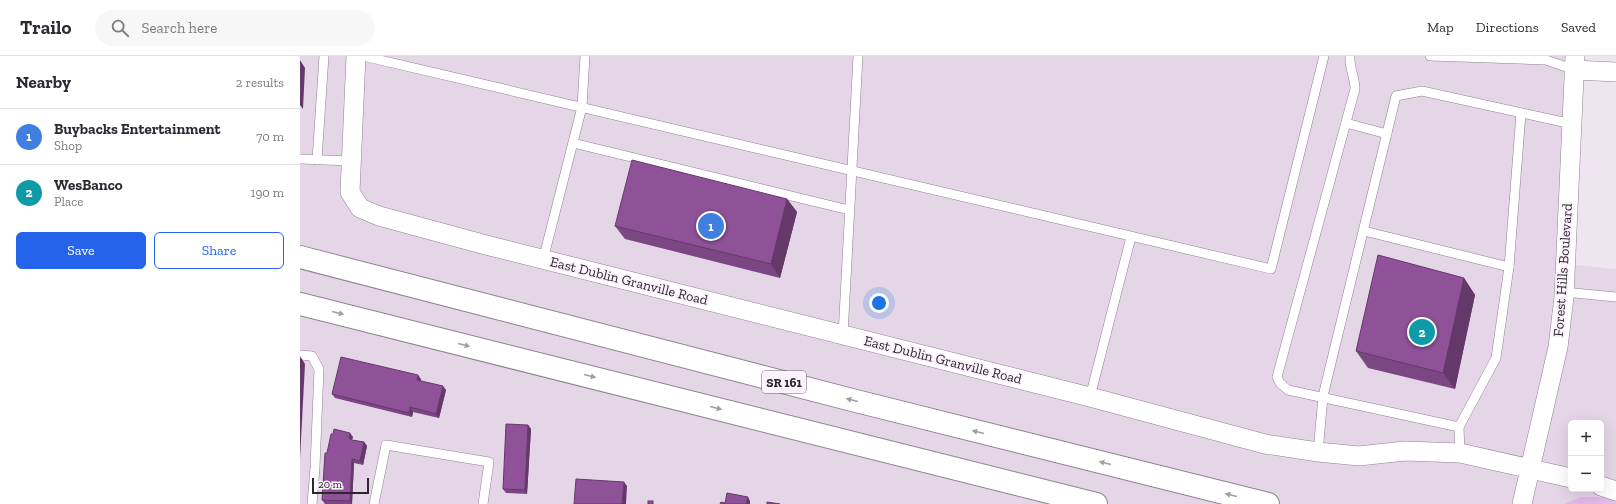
<!DOCTYPE html>
<html lang="en">
<head>
<meta charset="utf-8">
<style>
	body { margin:0; font-family:"Zilla Slab",serif; background:#f7f7f7; color:#2b2b33 }
	.controls { position:absolute; right:12px; bottom:12px; display:grid; overflow:hidden; border-radius:6px; box-shadow:0 4px 16px #0002 }
	.controls button { width:36px; height:36px; display:grid; place-items:center; padding:0; border:0; border-bottom:1px solid #e1e1e2; background:#fff; color:#2b2b33; font:20px sans-serif }
	.scale { position:absolute; left:12px; bottom:10px; width:57px; box-sizing:border-box; padding-left:4px; border:2px solid #2c282c; border-top:0; font-size:11px; line-height:14px; white-space:nowrap; color:#2c282c; -webkit-text-stroke:3px #fcf2fd; paint-order:stroke }
	.you { position:absolute; left:579px; top:247px; width:14px; height:14px; margin:-10px; border:3px solid #fff; border-radius:50%; background:#1a73e8; box-shadow:0 0 0 6px #1a73e833 }
	.badge { display:grid; place-items:center; width:26px; height:26px; border-radius:50%; background:#2563eb; color:#fff; font-size:13px; font-weight:700 }
	.pin { position:absolute; translate:-50% -50%; border:2px solid #fff; box-shadow:0 1px 4px #0006 }
	.list { margin:0; padding:0; list-style:none }
	h2 { display:flex; justify-content:space-between; align-items:center; height:52px; margin:0; padding:0 16px; font-size:17px }
	h2 small { font-size:13px; font-weight:400; color:#7c7c81 }
	.list li { display:grid; grid-template-columns:26px 1fr auto; gap:12px; align-items:center; box-sizing:border-box; height:56px; padding:0 16px; border-top:1px solid #e1e1e2 }
	.list b { display:block; font-size:15px; white-space:nowrap }
	.list p { margin:0; font-size:13px; white-space:nowrap; color:#7c7c81 }
	.list em { font-size:13px; font-style:normal; color:#7c7c81 }
	.actions { display:flex; gap:8px; padding:12px 16px }
	.actions a { flex:1; padding:9px 0; border:1px solid #2563eb; border-radius:6px; text-align:center; font-size:14px; color:#2563eb }
	.actions .main { background:#2563eb; color:#fff }
	.icon { flex:none; width:22px; height:22px; fill:none; stroke:currentColor; stroke-width:2; stroke-linecap:round; stroke-linejoin:round }
	.map { position:relative; flex:none; width:1316px; height:448px; overflow:hidden }
	header { display:flex; align-items:center; gap:24px; box-sizing:border-box; height:56px; padding:0 20px; background:#fff; border-bottom:1px solid #e1e1e2 }
	header strong { font-size:19px }
	nav { display:flex; gap:22px; margin-inline-start:auto; font-size:14px }
	.search { width:280px; height:36px; background:#f7f7f7; display:flex; align-items:center; gap:10px; box-sizing:border-box; padding:0 14px; border-radius:22px; color:#7c7c81; font-size:15px }
	main { display:flex }
	aside { flex:1; background:#fff }
	.map>svg:first-child { display:block }
	.built { fill:#e5d6e7; fill-rule:evenodd }
	.green { fill:#e4bbe9 }
	.lines { fill:none; stroke-linecap:round; stroke-linejoin:round }
	.lane-casing { stroke:#8c838d; stroke-width:10 }
	.street-casing { stroke:#8c838d; stroke-width:20 }
	.primary-casing { stroke:#8c838d; stroke-width:24 }
	.lane { stroke:#fff; stroke-width:9 }
	.street { stroke:#fff; stroke-width:19 }
	.primary { stroke:#fff; stroke-width:22 }
	.wall { fill:#7b4783 }
	.shaded-wall { fill:#64396a }
	.building { fill:#8f5298; stroke:#64396a }
	.oneway { fill:#a09ea0 }
	.labels { text-anchor:middle; dominant-baseline:central; stroke-width:4; stroke-linejoin:round; paint-order:stroke }
	.shield { fill:#fcf2fd; stroke:#6a656b; stroke-width:1 }
	.shield-label { font-size:13px; font-weight:bold; fill:#2c282c }
	.street-label { font-size:14px; fill:#2c282c; stroke:#fcf2fd }
</style>
</head>
<body>
<header>
<strong>Trailo</strong>
<div class="search"><svg class="icon" aria-label="search" viewBox="0 0 24 24"><circle cx="10" cy="10" r="6"/><path d="M15 15l6 6"/></svg>Search here</div>
<nav><a>Map</a><a>Directions</a><a>Saved</a></nav>
</header>
<main>
<aside>
<h2>Nearby<small>2 results</small></h2>
<ul class="list">
<li><span class="badge" style="background:#3f7fe0">1</span><div><b>Buybacks Entertainment</b><p>Shop</p></div><em>70 m</em></li>
<li><span class="badge" style="background:#0f9aa8">2</span><div><b>WesBanco</b><p>Place</p></div><em>190 m</em></li>
</ul>
<div class="actions"><a class="main">Save</a><a>Share</a></div>
</aside>
<div class="map">
<svg width="1316" height="448" viewBox="0 0 1316 448">
	<rect width="100%" height="100%" fill="#efe5f0"/>
	<!-- built -->
	<path class="built" d="M0,0H1277L1266,208L1316,213V448H0ZM1271,367H1301V433H1271Z"/>
	<!-- green -->
	<polygon class="green" points="1281,441 1302,441 1316,445 1316,448 1264,448"/>
	<g class="lines">
		<!-- lane casing -->
		<g class="lane-casing">
			<g id="lane">
				<polyline points="63,0 971,213 1024,0"/>
				<path d="M1050,0C1049,12 1055,21 1055,33L977,321L980,327L988,334L1159,371L1160,397"/>
				<polyline points="1130,0 1246,4 1275,14"/>
				<polyline points="1046,67 1087,78"/>
				<polyline points="273,87 549,154"/>
				<polyline points="0,103 51,105"/>
				<polyline points="17,104 24,0"/>
				<polyline points="1064,175 1209,211"/>
				<polyline points="243,204 282,51 285,0"/>
				<polyline points="1264,236 1316,241"/>
				<polyline points="543,279 558,0"/>
				<polyline points="0,299 12,300 19,313 15,411 12,448"/>
				<polyline points="790,341 831,181"/>
				<polyline points="1159,371 1196,302 1209,211 1221,57"/>
				<polyline points="1018,396 1023,340 1096,40 1122,35 1272,68"/>
				<polyline points="74,448 86,389 189,406 183,448"/>
			</g>
		</g>
		<!-- street casing -->
		<g class="street-casing">
			<g id="street">
				<polyline points="56,0 50,136 60,152 79,160 186,189 790,341 965,388 1018,396 1059,400 1105,395 1160,397 1271,422"/>
				<polyline points="1275,14 1316,16"/>
				<polyline points="1301,430 1316,435"/>
				<polyline points="1222,448 1258,291 1264,241 1275,0"/>
			</g>
		</g>
		<!-- primary casing -->
		<g class="primary-casing">
			<g id="primary">
				<polyline points="0,201 552,344 968,448"/>
				<polyline points="0,248 796,448"/>
			</g>
		</g>
		<!-- lane -->
		<use href="#lane" class="lane"/>
		<!-- street -->
		<use href="#street" class="street"/>
		<!-- primary -->
		<use href="#primary" class="primary"/>
	</g>
	<!-- wall -->
	<g class="wall">
		<polygon points="487,143 497,156 480,222 325,183 315,170"/>
		<polygon points="1164,222 1175,239 1155,333 1068,312 1056,295"/>
		<polygon points="121,323 121,325 146,334 139,362 113,356 112,361 35,342 32,338"/>
		<polygon points="228,369 231,373 227,438 206,437 203,433"/>
		<polygon points="53,381 52,384 64,386 67,390 63,409 54,407 52,448 25,448 22,444 27,397"/>
	</g>
	<!-- shaded-wall -->
	<g class="shaded-wall">
		<polygon points="0,4 5,12 3,53 0,49"/>
		<polygon points="487,143 497,156 480,222 471,208"/>
		<polygon points="1164,222 1175,239 1155,333 1143,317"/>
		<polygon points="0,300 5,308 0,403"/>
		<polygon points="118,319 121,323 120,328 117,324"/>
		<polygon points="143,330 146,334 139,362 136,358"/>
		<polygon points="110,351 113,356 112,361 109,357"/>
		<polygon points="228,369 231,373 227,438 225,434"/>
		<polygon points="50,377 53,381 51,386 49,382"/>
		<polygon points="64,386 67,390 63,409 60,405"/>
		<polygon points="52,403 54,407 52,448 51,448 50,445"/>
		<polygon points="324,426 327,430 326,448 322,448"/>
		<polygon points="448,441 450,445 450,448 446,448"/>
	</g>
	<!-- building -->
	<g class="building">
		<polygon points="332,104 487,143 471,208 315,170"/>
		<polygon points="1078,199 1164,222 1143,317 1056,295"/>
		<polygon points="41,301 118,319 117,324 143,330 136,358 110,351 109,357 32,338"/>
		<polygon points="206,368 228,369 225,434 203,433"/>
		<polygon points="34,373 50,377 49,382 52,384 64,386 60,405 52,403 50,445 22,444 25,397 27,397 31,378 33,378"/>
		<polygon points="276,423 324,426 322,448 274,448"/>
		<polygon points="427,437 448,441 446,448 420,448 421,446 425,447"/>
		<rect x="348" y="445" width="5" height="3"/>
		<polygon points="467,446 480,448 467,448"/>
	</g>
	<!-- one-way arrows -->
	<defs><path id="oneway-solid" d="M-6-.8H1V-3.2L6.5 0L1 3.2V.8H-6Z"/></defs>
	<g class="oneway">
		<use href="#oneway-solid" transform="translate(38 257) rotate(14)"/>
		<use href="#oneway-solid" transform="translate(164 289) rotate(14)"/>
		<use href="#oneway-solid" transform="translate(290 320) rotate(14)"/>
		<use href="#oneway-solid" transform="translate(552 344) rotate(-166)"/>
		<use href="#oneway-solid" transform="translate(416 352) rotate(14)"/>
		<use href="#oneway-solid" transform="translate(678 376) rotate(-166)"/>
		<use href="#oneway-solid" transform="translate(805 407) rotate(-166)"/>
		<use href="#oneway-solid" transform="translate(931 439) rotate(-166)"/>
	</g>
	<g class="labels">
		<!-- shield labels -->
		<rect class="shield" x="462" y="315" width="44" height="22" rx="3"/>
		<g class="shield-label">
			<text x="484" y="326">SR 161</text>
		</g>
		<!-- street labels -->
		<g class="street-label">
			<text transform="translate(1263 214) rotate(-86)">Forest Hills Boulevard</text>
			<text transform="translate(329 225) rotate(14)">East Dublin Granville Road</text>
			<text transform="translate(643 304) rotate(14)">East Dublin Granville Road</text>
		</g>
	</g>
</svg>
<div class="controls">
<button>+</button>
<button>−</button>
</div>
<div class="scale">20 m</div>
<div class="you"></div>
<div class="pin badge" style="left:411px;top:170px;background:#3f7fe0">1</div>
<div class="pin badge" style="left:1122px;top:276px;background:#0f9aa8">2</div>
</div>
</main>
</body>
</html>
